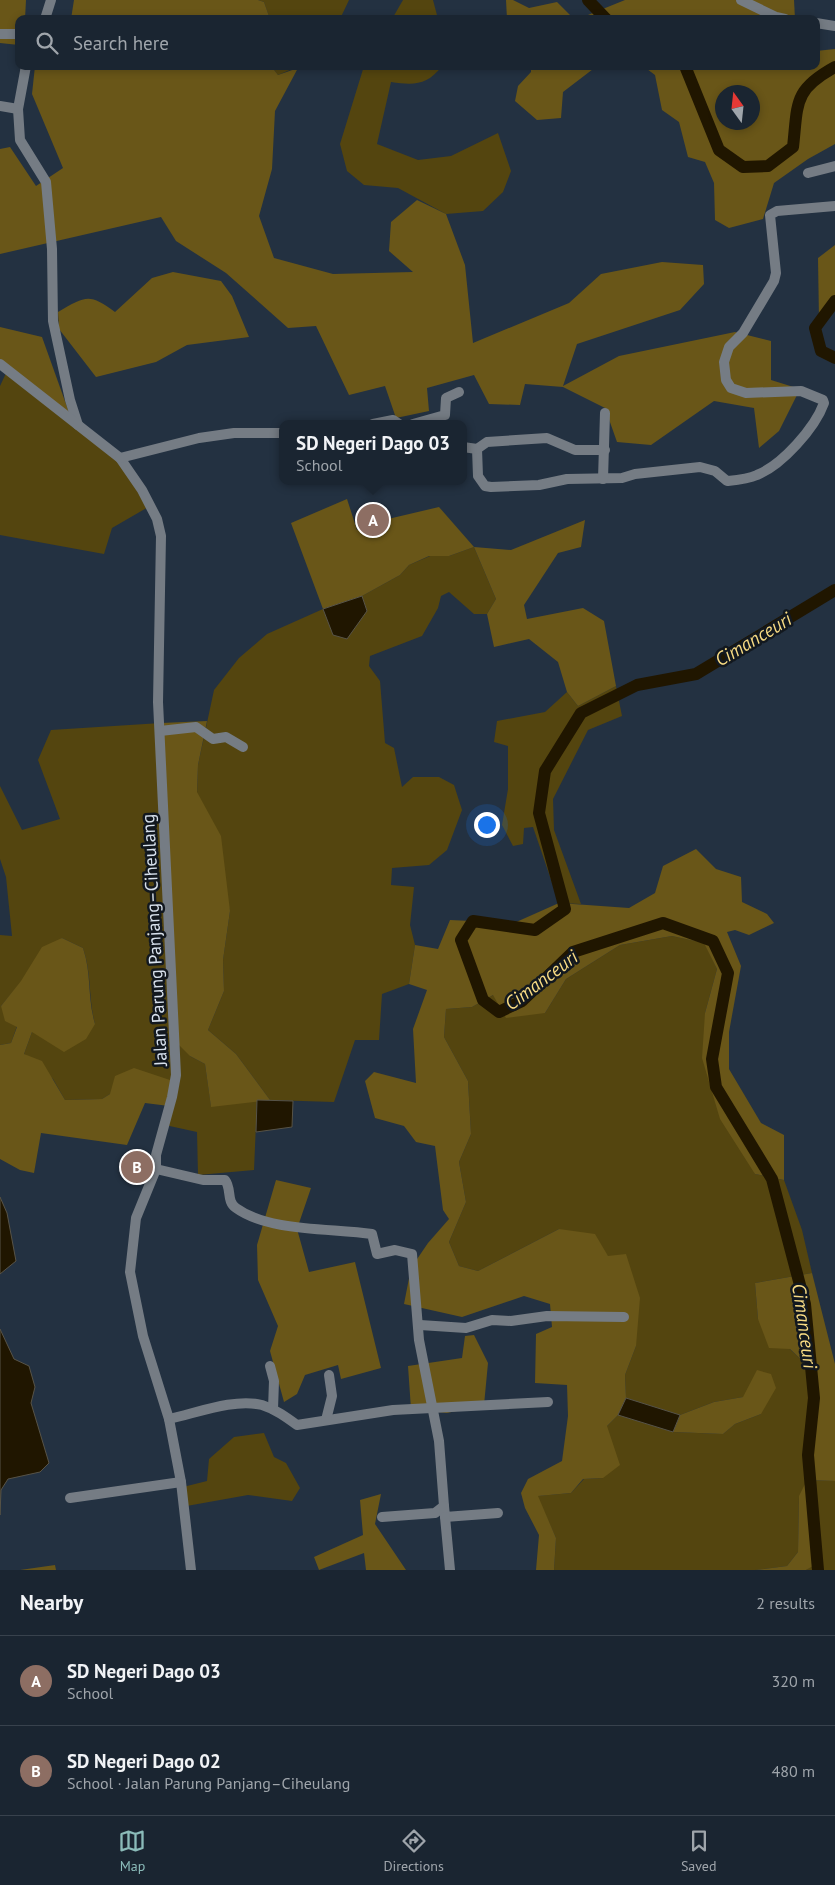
<!DOCTYPE html>
<html lang="en">
<head>
<meta charset="utf-8">
<style>
	body { margin:0; font-family:"PT Sans",sans-serif; background:#232d39; color:#f1f3f6 }
	.compass { position:absolute; left:715px; top:85px; width:45px; height:45px; border-radius:50%; background:#1a2531; box-shadow:0 2px 8px #0003; rotate:345deg }
	.you { position:absolute; left:486px; top:824px; width:18px; height:18px; margin:-12px; border:4px solid #fff; border-radius:50%; background:#1a73e8; box-shadow:0 0 0 8px #1a73e833 }
	.badge { display:grid; place-items:center; width:32px; height:32px; border-radius:50%; background:#8bbbb9; color:#fff; font-size:16px; font-weight:700 }
	.pin { position:absolute; translate:-50% -50%; border:2px solid #fff; box-shadow:0 1px 5px #0006 }
	.popup { position:absolute; left:279px; top:420px; width:188px; height:65px; box-sizing:border-box; display:grid; place-content:center; border-radius:10px; background:#1a2531; filter:drop-shadow(0 1px 4px #0005); font-size:16px; white-space:nowrap; color:#9fa5ab }
	.popup b { font-size:19px; color:#f1f3f6 }
	.popup::after { content:''; position:absolute; left:50%; top:100%; margin-left:-10px; border:10px solid transparent; border-top-color:#1a2531 }
	.list { margin:0; padding:0; list-style:none }
	h2 { display:flex; justify-content:space-between; align-items:center; height:65px; margin:0; padding:0 20px; font-size:21px }
	h2 small { font-size:16px; font-weight:400; color:#9fa5ab }
	.list li { display:grid; grid-template-columns:32px 1fr auto; gap:15px; align-items:center; box-sizing:border-box; height:90px; padding:0 20px; border-top:1px solid #38424d }
	.list b { display:block; font-size:19px; white-space:nowrap }
	.list p { margin:0; font-size:16px; white-space:nowrap; color:#9fa5ab }
	.list em { font-size:16px; font-style:normal; color:#9fa5ab }
	.icon { flex:none; width:28px; height:28px; fill:none; stroke:currentColor; stroke-width:2; stroke-linecap:round; stroke-linejoin:round }
	.map { position:relative; flex:none; width:835px; height:1570px; overflow:hidden }
	.search { position:absolute; background:#1a2531; box-shadow:0 2px 8px #0003; left:15px; right:15px; top:15px; height:55px; display:flex; align-items:center; gap:12px; box-sizing:border-box; padding:0 18px; border-radius:10px; color:#9fa5ab; font-size:19px }
	.sheet { height:245px; background:#1a2531 }
	nav { display:flex; justify-content:space-around; align-items:center; box-sizing:border-box; height:70px; border-top:1px solid #38424d; background:#1a2531; font-size:14px; color:#9fa5ab }
	nav a { display:grid; justify-items:center; gap:2px }
	nav .on { color:#8bbbb9 }
	.map>svg:first-child { display:block }
	.green { fill:#54450f }
	.forest { fill:#695618; fill-rule:evenodd }
	.water { fill:#201600; stroke:#575347 }
	.lines { fill:none; stroke-linecap:round; stroke-linejoin:round }
	.river { stroke:#201600; stroke-width:12 }
	.minor { stroke:#757c84; stroke-width:10 }
	.labels { text-anchor:middle; dominant-baseline:central; stroke-width:5; stroke-linejoin:round; paint-order:stroke }
	.street-label { font-size:18px; fill:#d8e1ec; stroke:#12181f }
	.water-label { font-size:19px; font-style:italic; fill:#f8db83; stroke:#12181f }
</style>
</head>
<body>
<div class="map">
<svg width="835" height="1570" viewBox="0 0 835 1570">
	<rect width="100%" height="100%" fill="#233141"/>
	<!-- green -->
	<g class="green">
		<polygon points="258,0 349,0 340,19 270,19 264,2"/>
		<polygon points="403,0 433,0 438,19 392,19"/>
		<polygon points="271,66 299,66 278,75"/>
		<path d="M364,66H442C427,86 413,85 391,82L377,144L418,160L451,156L498,133L511,171L503,192L483,211L446,214L398,188L364,185L347,171L340,144Z"/>
		<polygon points="8,369 118,455 150,506 112,528 104,554 0,535 0,386"/>
		<polygon points="474,547 496,599 487,614 474,614 449,592 441,596 438,608 422,636 370,656 369,666 380,681 385,743 394,748 402,787 413,777 439,777 454,785 462,810 447,850 429,865 392,868 391,885 414,887 410,925 415,945 409,984 382,994 379,1040 355,1040 334,1102 270,1100 236,1054 208,1030 224,991 223,960 230,911 197,793 198,765 214,690 239,658 267,634 323,609 333,634 367,611 362,596 400,575 409,565 430,556 449,556"/>
		<polygon points="616,686 622,716 588,730 553,799 554,830 581,904 559,903 533,827 524,828 523,844 513,846 502,825 508,789 508,746 494,742 497,721 545,712 567,692 578,706"/>
		<path d="M161,723L190,1056L205,1064L211,1106L257,1100L254,1170L198,1175L197,1132L165,1125L173,1082L110,1094L102,1099L65,1100L53,1079L24,1054L32,1032L95,1024C88,998 92,974 83,948L62,938L21,982L1,1006L17,1026L11,1043L0,1045V935L12,936L6,877L0,859V786L22,830L60,819L38,760L51,730Z"/>
		<polygon points="672,936 705,943 717,969 705,1013 755,1174 784,1180 802,1230 812,1273 755,1283 758,1319 812,1370 806,1432 808,1480 835,1481 835,1570 806,1570 813,1565 799,1496 798,1552 787,1566 755,1570 554,1570 556,1538 537,1496 571,1493 584,1479 603,1478 607,1426 618,1415 673,1432 723,1434 735,1424 761,1414 743,1397 714,1402 680,1415 626,1398 625,1375 636,1346 608,1256 559,1229 478,1271 459,1266 449,1242 466,1202 459,1162 471,1134 468,1081 444,1037 446,1009 472,1007 493,995 545,1013 566,979 620,945"/>
		<polygon points="264,1433 274,1457 286,1463 300,1488 292,1501 248,1495 181,1507 179,1488 207,1481 209,1459 234,1437"/>
	</g>
	<!-- forest -->
	<g class="forest">
		<polygon points="0,0 26,0 25,19 19,19 19,45 0,43"/>
		<polygon points="74,0 258,0 264,2 270,19 71,19"/>
		<polygon points="506,0 513,0 529,8 557,2 574,19 507,19"/>
		<polygon points="625,0 794,0 795,19 578,19"/>
		<path d="M835,49V144L808,159L774,183L763,219L729,228L715,220L714,183L705,162L688,157L679,122L662,110L655,75L643,66H816V51ZM722,92H752V122H722Z"/>
		<polygon points="35,66 271,66 278,75 298,68 275,111 272,169 259,216 274,258 333,274 413,272 389,251 391,222 417,200 446,214 465,265 473,343 569,303 601,274 662,262 703,265 704,284 680,310 577,344 563,386 619,356 735,332 771,341 771,380 800,389 779,431 759,448 754,408 714,401 651,445 617,442 605,408 563,387 525,384 520,405 489,404 474,375 427,388 429,411 396,418 385,386 349,395 316,326 288,328 226,273 176,241 161,217 0,254 0,149 10,147 36,186 63,168 32,94"/>
		<polygon points="531,66 597,66 563,92 561,118 537,120 515,101 518,86 531,72"/>
		<polygon points="835,245 835,308 819,320 818,258"/>
		<path d="M173,272L221,281L232,296L249,337L187,345L156,362L96,377L59,329L58,312C86,296 89,293 115,312L152,278Z"/>
		<polygon points="0,327 42,337 71,418 0,364"/>
		<polygon points="347,499 357,530 388,519 439,507 474,547 511,550 585,520 581,547 558,553 524,605 527,619 583,608 604,621 616,686 578,706 567,692 558,662 529,639 494,647 487,614 496,599 474,547 449,556 429,556 409,565 400,575 362,596 323,609 291,523"/>
		<polygon points="207,721 198,765 197,792 221,836 230,911 223,960 224,991 208,1030 236,1054 270,1100 211,1107 205,1064 190,1056 174,1040 161,723"/>
		<polygon points="696,849 716,869 741,877 742,902 767,914 774,923 749,935 735,930 727,932 741,966 729,1032 729,1069 761,1123 784,1135 784,1180 755,1174 720,1119 702,1058 705,1013 717,969 704,943 672,936 620,945 566,979 545,1013 506,1018 493,995 472,1007 446,1009 444,1037 468,1081 471,1134 459,1162 466,1202 449,1242 459,1266 478,1271 559,1229 595,1234 608,1256 626,1254 640,1298 636,1346 625,1375 626,1398 618,1415 607,1426 620,1465 603,1478 583,1479 571,1493 538,1496 556,1538 554,1570 536,1570 539,1535 525,1508 521,1493 528,1479 562,1461 568,1416 567,1385 535,1383 536,1334 552,1327 550,1304 524,1296 462,1317 404,1304 411,1268 428,1243 449,1219 443,1210 435,1146 416,1142 404,1126 375,1118 365,1081 374,1072 416,1083 413,1029 427,990 409,984 415,945 438,949 450,920 514,923 559,903 629,908 655,893 663,866"/>
		<path d="M62,938L83,948C92,975 87,997 95,1024L86,1039L64,1052L32,1032L24,1054L42,1061L65,1100L102,1099L110,1094L115,1076L134,1068L173,1081L169,1106L145,1103L127,1145L41,1133L34,1173L20,1170L0,1159V1045L11,1043L17,1027L5,1021L1,1006L21,981L42,947Z"/>
		<polygon points="276,1180 311,1188 297,1229 309,1272 355,1262 381,1368 341,1379 338,1365 305,1375 297,1394 284,1402 270,1351 278,1326 258,1280 257,1245"/>
		<polygon points="812,1273 835,1364 835,1481 807,1480 813,1566 806,1570 755,1570 787,1566 798,1552 799,1496 807,1480 806,1432 812,1370 790,1349 769,1348 758,1319 755,1283"/>
		<polygon points="474,1335 488,1363 484,1405 447,1413 411,1409 408,1366 462,1358 465,1336"/>
		<polygon points="757,1370 771,1374 776,1388 761,1414 735,1424 723,1434 673,1432 680,1415 714,1402 743,1397"/>
		<polygon points="381,1494 375,1524 406,1570 366,1570 364,1553 319,1570 314,1557 363,1535 360,1500"/>
		<polygon points="55,1565 56,1570 20,1570"/>
	</g>
	<!-- water -->
	<g class="water">
		<polygon points="362,596 367,611 347,639 333,635 323,609"/>
		<polygon points="257,1100 293,1101 292,1127 256,1132"/>
		<polygon points="0,1197 7,1213 16,1261 0,1274"/>
		<polygon points="0,1329 14,1359 29,1366 35,1387 31,1403 49,1463 40,1472 8,1479 1,1490 0,1515"/>
		<polygon points="626,1398 680,1415 673,1432 618,1415"/>
	</g>
	<g class="lines">
		<!-- river -->
		<g class="river">
			<polyline points="588,0 606,19"/>
			<path d="M685,66L719,150L743,167L768,166L793,147C798,103 793,90 835,67"/>
			<polyline points="835,301 815,328 821,351 835,358"/>
			<polyline points="818,1570 808,1455 814,1398 805,1304 772,1179 716,1087 712,1059 728,973 713,941 663,923 573,952 522,1001 499,1012 483,1000 461,940 473,921 535,930 565,909 539,813 545,771 581,713 637,685 696,674 835,590"/>
		</g>
		<!-- minor -->
		<g class="minor">
			<polyline points="741,0 776,17 785,19"/>
			<polyline points="45,19 51,0"/>
			<polyline points="816,23 835,26"/>
			<polyline points="0,34 19,34"/>
			<polyline points="26,66 18,109 20,140 46,182 52,249 53,321 70,400 78,425"/>
			<polyline points="0,106 18,109"/>
			<polyline points="808,173 835,166"/>
			<polyline points="0,364 120,458 142,490 157,519 161,536 158,702 176,1075 172,1097 156,1155 156,1169 136,1218 130,1272 143,1336 169,1419 181,1482 191,1570"/>
			<polyline points="373,424 393,420 399,424"/>
			<polyline points="413,424 445,415 446,398 459,392"/>
			<path d="M463,447L477,449L478,476L485,486L491,487L539,485L567,479L622,478L635,474L700,467L715,471L727,481C737,480 748,479 757,475C782,465 815,428 824,403L823,400L801,391L746,393L731,388L726,380L724,362L729,347L743,333L774,281L776,273L770,215L777,211L835,206"/>
			<polyline points="477,449 487,442 547,438 575,450 605,450"/>
			<polyline points="120,458 199,438 234,433 283,433"/>
			<polyline points="603,479 605,413"/>
			<polyline points="160,731 196,727 213,739 226,737 243,747"/>
			<path d="M156,1169L203,1180H225C232,1189 226,1201 236,1208C269,1232 332,1228 372,1234L377,1254L395,1250L412,1254L419,1340L439,1441L444,1506L435,1513L382,1517"/>
			<polyline points="420,1325 466,1328 492,1320 511,1321 547,1316 624,1317"/>
			<polyline points="270,1366 274,1381 273,1409"/>
			<path d="M169,1419C197,1413 234,1398 262,1405C275,1409 286,1417 297,1425L393,1410L548,1402"/>
			<polyline points="326,1420 332,1396 329,1375"/>
			<polyline points="70,1498 181,1482"/>
			<polyline points="444,1506 445,1517 498,1513"/>
			<polyline points="445,1517 450,1570"/>
		</g>
	</g>
	<g class="labels">
		<!-- street labels -->
		<g class="street-label">
			<text transform="translate(154 940) rotate(-93)">Jalan Parung Panjang–Ciheulang</text>
		</g>
		<!-- water labels -->
		<g class="water-label">
			<text transform="translate(753 639) rotate(-31)">Cimanceuri</text>
			<text transform="translate(541 980) rotate(-37)">Cimanceuri</text>
			<text transform="translate(805 1326) rotate(82)">Cimanceuri</text>
		</g>
	</g>
</svg>
<svg class="compass" viewBox="-18 -18 36 36"><path d="M0-13l5 13h-10z" fill="#e53935"/><path d="M0 13l5-13h-10z" fill="#9fa5ab"/></svg>
<div class="you"></div>
<div class="pin badge" style="left:373px;top:520px;background:#8d6e63">A</div>
<div class="popup"><b>SD Negeri Dago 03</b>School</div>
<div class="pin badge" style="left:137px;top:1167px;background:#8d6e63">B</div>
<div class="search"><svg class="icon" aria-label="search" viewBox="0 0 24 24"><circle cx="10" cy="10" r="6"/><path d="M15 15l6 6"/></svg>Search here</div>
</div>
<section class="sheet">
<h2>Nearby<small>2 results</small></h2>
<ul class="list">
<li><span class="badge" style="background:#8d6e63">A</span><div><b>SD Negeri Dago 03</b><p>School</p></div><em>320 m</em></li>
<li><span class="badge" style="background:#8d6e63">B</span><div><b>SD Negeri Dago 02</b><p>School · Jalan Parung Panjang–Ciheulang</p></div><em>480 m</em></li>
</ul>
</section>
<nav>
<a class="on"><svg class="icon" aria-label="map" viewBox="0 0 24 24"><path d="M3 6l6-2 6 2 6-2v14l-6 2-6-2-6 2zM9 4v14M15 6v14"/></svg>Map</a>
<a><svg class="icon" aria-label="directions" viewBox="0 0 24 24"><path d="M12 3l9 9-9 9-9-9zM9 14v-3h6M13 9l2 2-2 2"/></svg>Directions</a>
<a><svg class="icon" aria-label="saved" viewBox="0 0 24 24"><path d="M7 4h10v16l-5-4-5 4z"/></svg>Saved</a>
</nav>
</body>
</html>
